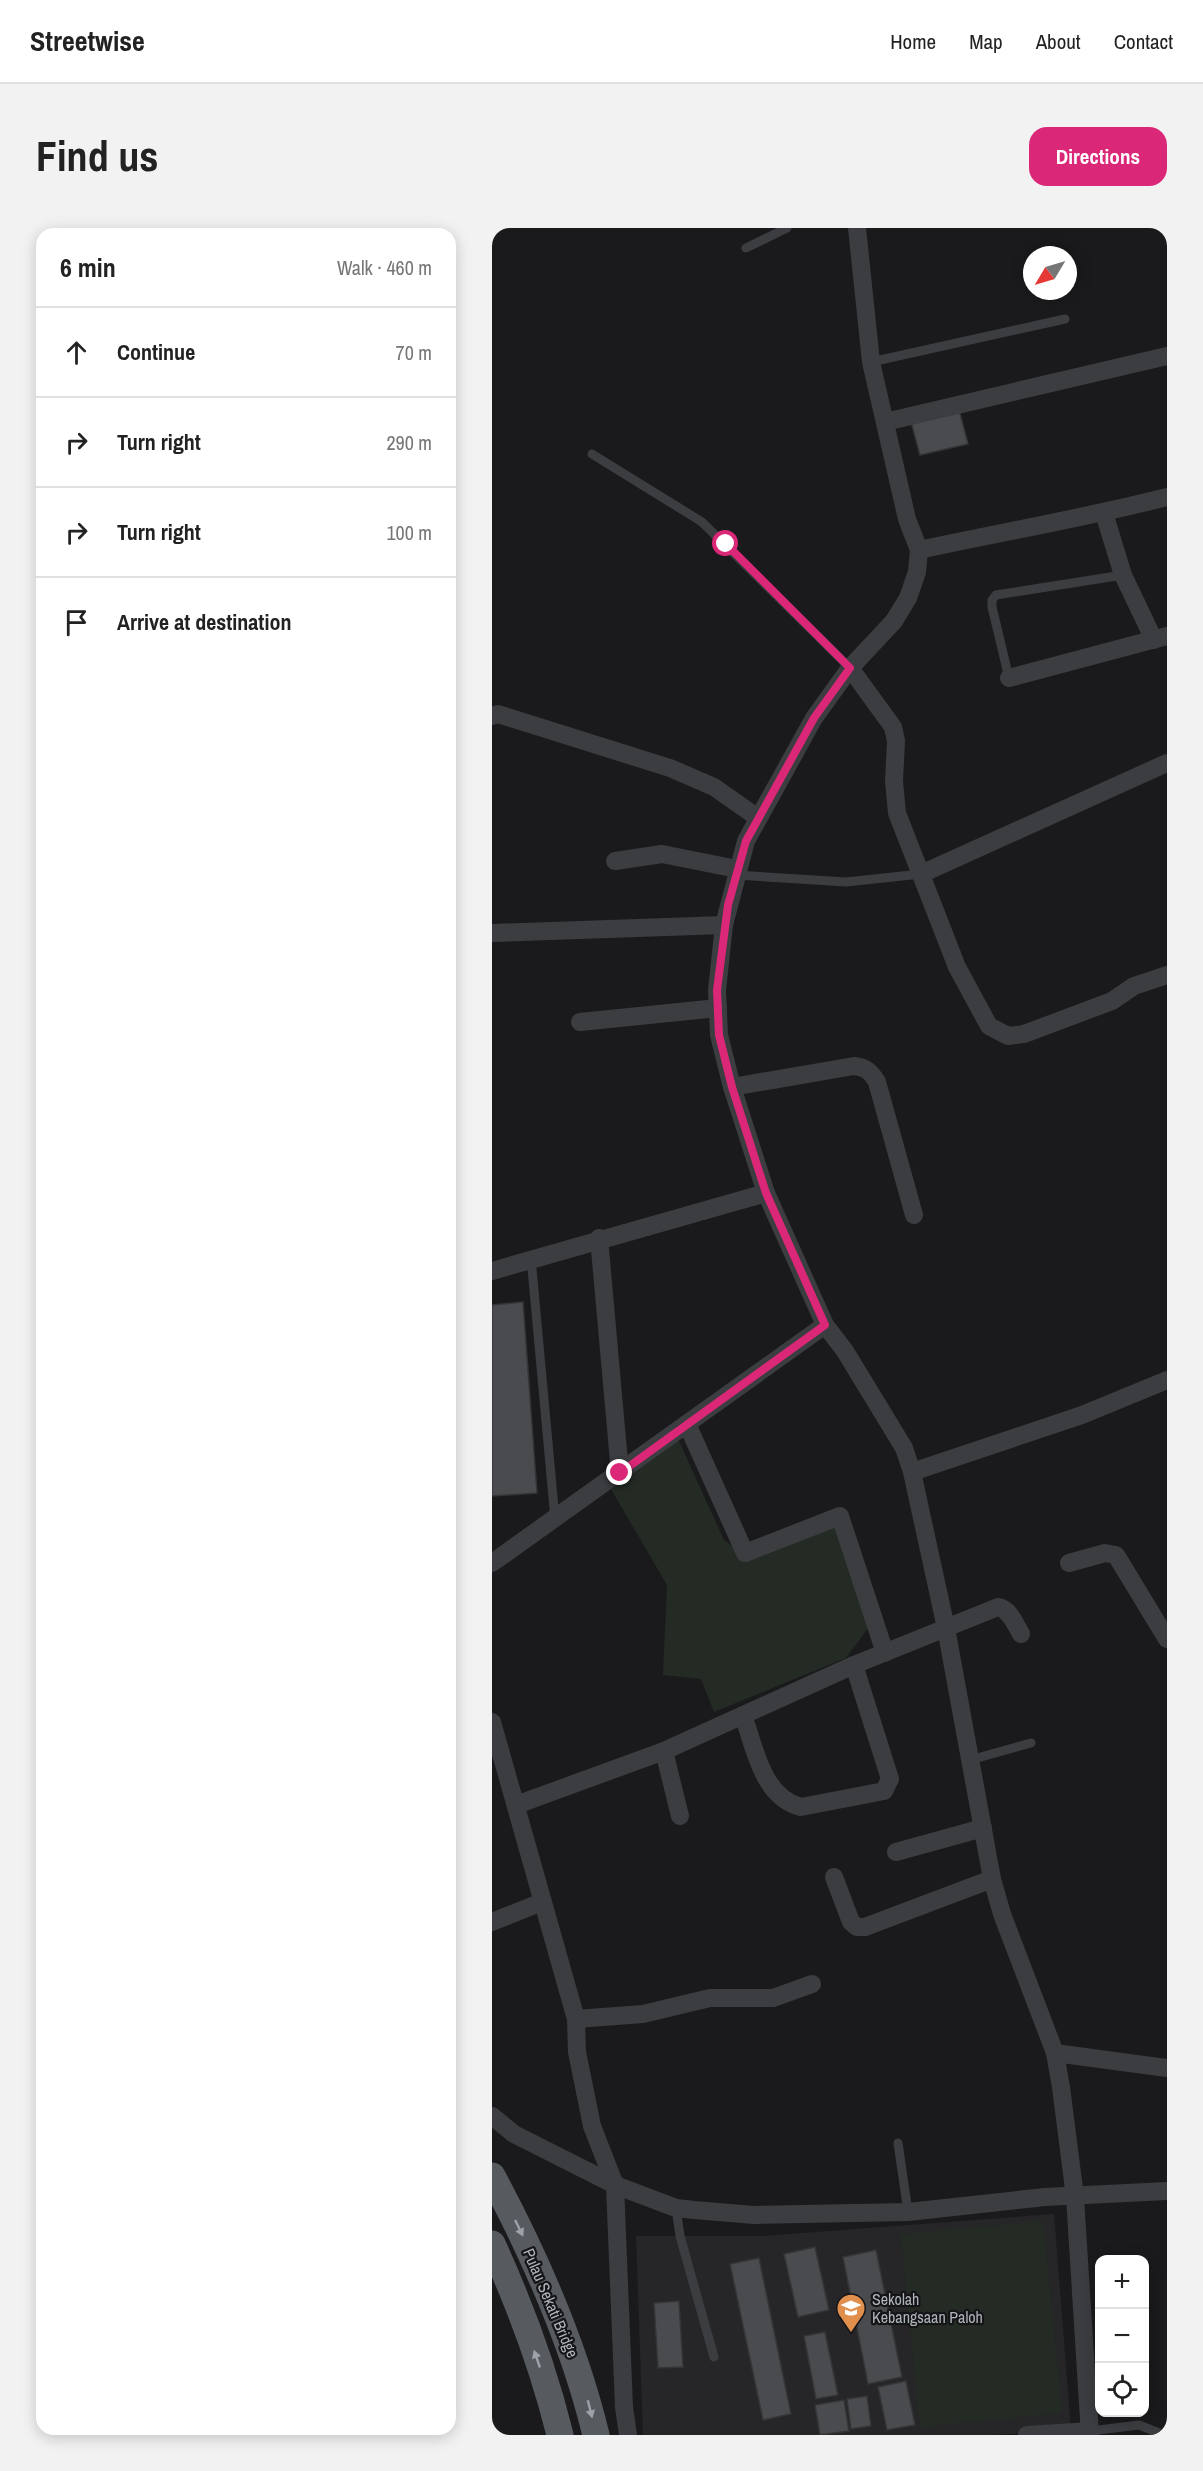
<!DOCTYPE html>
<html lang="en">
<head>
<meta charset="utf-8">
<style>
	body { margin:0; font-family:"Archivo Narrow",sans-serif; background:#f2f2f2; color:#222 }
	.controls { position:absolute; right:18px; bottom:18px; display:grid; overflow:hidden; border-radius:12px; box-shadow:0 3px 15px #0003 }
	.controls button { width:54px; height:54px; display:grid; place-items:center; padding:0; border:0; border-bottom:2px solid #e0e0e0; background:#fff; color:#222; font:30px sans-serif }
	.compass { position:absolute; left:531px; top:18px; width:54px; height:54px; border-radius:50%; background:#fff; box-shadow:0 3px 15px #0003; rotate:232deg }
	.stop { position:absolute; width:18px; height:18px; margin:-14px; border:4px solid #db2777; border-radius:50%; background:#fff }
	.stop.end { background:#db2777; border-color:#fff; box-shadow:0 2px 6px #0008 }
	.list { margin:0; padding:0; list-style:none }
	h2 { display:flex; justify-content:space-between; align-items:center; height:78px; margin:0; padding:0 24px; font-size:26px }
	h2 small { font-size:20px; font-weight:400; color:#767676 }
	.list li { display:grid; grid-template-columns:39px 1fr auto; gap:18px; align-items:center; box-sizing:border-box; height:90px; padding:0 24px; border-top:2px solid #e0e0e0 }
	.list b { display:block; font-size:22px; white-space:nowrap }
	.list em { font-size:20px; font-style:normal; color:#767676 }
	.icon { flex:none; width:33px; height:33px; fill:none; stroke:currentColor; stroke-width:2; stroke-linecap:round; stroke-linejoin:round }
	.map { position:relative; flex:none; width:675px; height:2207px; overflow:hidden; border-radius:18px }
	header { display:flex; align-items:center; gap:36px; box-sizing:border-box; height:84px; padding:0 30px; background:#fff; border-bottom:2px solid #e0e0e0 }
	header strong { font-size:28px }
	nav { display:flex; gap:33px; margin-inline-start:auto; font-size:21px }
	.intro { display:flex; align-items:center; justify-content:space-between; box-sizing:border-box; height:144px; padding:0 36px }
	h1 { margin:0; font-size:42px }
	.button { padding:15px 27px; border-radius:18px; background:#db2777; color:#fff; font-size:21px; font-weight:700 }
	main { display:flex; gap:36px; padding:0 36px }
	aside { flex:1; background:#fff; border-radius:18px; box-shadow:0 3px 15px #0003 }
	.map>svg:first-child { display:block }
	.built { fill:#262629 }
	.green { fill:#242b24 }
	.building { fill:#494b4e; stroke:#343537; stroke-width:1.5 }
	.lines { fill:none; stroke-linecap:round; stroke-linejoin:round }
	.lane { stroke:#3b3d40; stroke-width:9 }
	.street { stroke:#3b3d40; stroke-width:18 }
	.primary { stroke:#575b5f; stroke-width:27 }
	.oneway { fill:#9ca2a8 }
	.route { stroke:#db2777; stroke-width:8 }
	.labels { text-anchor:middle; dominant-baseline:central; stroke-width:4.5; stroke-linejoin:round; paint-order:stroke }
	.poi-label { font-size:16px; fill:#adb4ba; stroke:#151517; text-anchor:start }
	.street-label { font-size:16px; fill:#adb4ba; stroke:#151517 }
</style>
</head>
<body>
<header>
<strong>Streetwise</strong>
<nav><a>Home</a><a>Map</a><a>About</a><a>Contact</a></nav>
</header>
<div class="intro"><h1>Find us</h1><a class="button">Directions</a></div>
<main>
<aside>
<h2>6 min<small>Walk · 460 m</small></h2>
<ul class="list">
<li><svg class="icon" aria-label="ahead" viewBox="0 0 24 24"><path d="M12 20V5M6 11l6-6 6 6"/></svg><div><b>Continue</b></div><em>70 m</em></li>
<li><svg class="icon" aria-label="right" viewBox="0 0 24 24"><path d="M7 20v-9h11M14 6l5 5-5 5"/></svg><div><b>Turn right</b></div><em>290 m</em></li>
<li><svg class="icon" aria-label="right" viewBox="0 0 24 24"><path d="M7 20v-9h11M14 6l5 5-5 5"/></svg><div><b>Turn right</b></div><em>100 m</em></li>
<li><svg class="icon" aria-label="arrive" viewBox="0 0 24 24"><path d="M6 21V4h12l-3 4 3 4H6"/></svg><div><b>Arrive at destination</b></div></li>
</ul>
</aside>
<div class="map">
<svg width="675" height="2207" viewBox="0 0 675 2207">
	<rect width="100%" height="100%" fill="#1a1a1c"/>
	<!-- built -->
	<polygon class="built" points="562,1986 579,2202 502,2207 151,2207 144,2008 271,2008"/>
	<!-- green -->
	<g class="green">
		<polygon points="186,1211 232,1312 259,1332 341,1295 377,1399 354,1430 222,1484 209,1451 171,1447 175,1357 119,1261"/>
		<polygon points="551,1993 570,2185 428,2199 409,2006"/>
	</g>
	<!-- building -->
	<g class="building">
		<polygon points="466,178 476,216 428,227 418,190"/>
		<polygon points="31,1074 45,1265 0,1268 0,1077"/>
		<polygon points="323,2019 337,2082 306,2089 292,2026"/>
		<polygon points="384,2022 410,2149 376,2156 351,2029"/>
		<polygon points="267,2030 299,2186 271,2192 238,2036"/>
		<polygon points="187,2073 191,2139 166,2140 162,2075"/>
		<polygon points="333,2104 346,2167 324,2171 312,2108"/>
		<polygon points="414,2153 423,2197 395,2202 386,2159"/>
		<polygon points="375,2168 379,2198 359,2201 355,2171"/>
		<polygon points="352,2172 357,2203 328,2207 323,2177"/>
	</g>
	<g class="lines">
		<!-- lane -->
		<g class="lane">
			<polyline points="254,20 295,0"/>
			<polyline points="379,134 573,91"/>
			<polyline points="100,226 210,294 358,440"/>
			<polyline points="517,450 500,379 500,372 504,367 631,347"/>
			<polyline points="244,647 354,654 429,646"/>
			<polyline points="39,1030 63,1291"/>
			<polyline points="478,1532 539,1515"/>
			<polyline points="406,1915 416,1984"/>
			<polyline points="184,1980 188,2008 222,2129"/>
			<polyline points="598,2203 647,2197 672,2207"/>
		</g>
		<!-- street -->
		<g class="street">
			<polyline points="365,0 379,134 415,291 427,322 425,344 416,370 402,393 358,440 322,490 254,613 232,697 225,762 227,807 240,859 274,965 333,1097 353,1123 412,1220 420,1244 454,1400 500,1651 510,1686 563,1825 569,1859 583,1969 598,2207"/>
			<polyline points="393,194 675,128"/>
			<polyline points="612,285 631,347 662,412"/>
			<path d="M427,322C510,304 593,290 675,269"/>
			<polyline points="358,440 401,499 404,513 402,553 405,585 465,739 497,798 516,808 532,806 620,773 642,758 675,747"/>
			<polyline points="517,450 675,408"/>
			<polyline points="0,488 6,486 178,540 222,559 266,590"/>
			<polyline points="123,633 170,626 245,641"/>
			<polyline points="429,646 675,535"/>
			<polyline points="0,705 232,697"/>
			<polyline points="88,794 226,780"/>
			<path d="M240,859L362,838C374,839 379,844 385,854L422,987"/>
			<polyline points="107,1010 128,1245"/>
			<polyline points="0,1043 274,965"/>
			<polyline points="195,1196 253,1325 348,1288 393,1425"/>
			<polyline points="420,1244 590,1187 675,1152"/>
			<polyline points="0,1335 333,1097"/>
			<polyline points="577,1335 613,1325 624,1327 675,1411"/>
			<path d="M251,1487C263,1520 270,1569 309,1579L392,1563L398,1551L362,1437"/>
			<polyline points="0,1494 84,1791 85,1824 100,1898 123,1957 132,2179 136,2207"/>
			<polyline points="172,1523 188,1588"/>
			<path d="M24,1577L172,1523L362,1437L506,1379C518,1381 523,1396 529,1406"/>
			<polyline points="404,1624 491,1600"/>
			<polyline points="342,1649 359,1694 365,1699 373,1699 500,1651"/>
			<polyline points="0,1694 50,1674"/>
			<polyline points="84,1791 151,1786 218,1770 281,1770 320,1756"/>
			<polyline points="563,1825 675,1840"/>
			<polyline points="0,1888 22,1906 123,1957 184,1980 202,1982 262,1987 416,1984 553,1969 675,1963"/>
			<polyline points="535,2207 598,2203"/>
		</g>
		<!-- primary -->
		<g class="primary">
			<path d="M0,1948C44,2030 82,2116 104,2207"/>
			<path d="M0,2016C28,2077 52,2142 68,2207"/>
		</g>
	</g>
	<!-- one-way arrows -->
	<defs><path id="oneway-solid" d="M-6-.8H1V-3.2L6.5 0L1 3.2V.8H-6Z" transform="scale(1.5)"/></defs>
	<g class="oneway">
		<use href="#oneway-solid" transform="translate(27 2000) rotate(64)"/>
		<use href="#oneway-solid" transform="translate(45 2131) rotate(-109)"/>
		<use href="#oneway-solid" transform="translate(98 2181) rotate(76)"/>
	</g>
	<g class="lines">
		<!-- route -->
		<polyline class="route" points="128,1245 333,1097 274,965 240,859 227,807 225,762 236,677 254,613 322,490 358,440 234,316"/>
	</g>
	<!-- icons -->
	<defs>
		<g id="school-pin" transform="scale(1.5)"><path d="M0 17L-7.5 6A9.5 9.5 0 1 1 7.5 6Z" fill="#e18f4c" stroke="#151517"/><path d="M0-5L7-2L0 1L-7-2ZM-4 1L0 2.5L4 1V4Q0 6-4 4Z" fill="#fff"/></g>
	</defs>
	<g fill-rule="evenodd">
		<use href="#school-pin" x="359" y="2080"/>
	</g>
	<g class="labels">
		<!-- poi labels -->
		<g class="poi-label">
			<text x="380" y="2071">Sekolah<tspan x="380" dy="18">Kebangsaan Paloh</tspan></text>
		</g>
		<!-- street labels -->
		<g class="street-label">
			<text transform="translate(59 2075) rotate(67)">Pulau Sekati Bridge</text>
		</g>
	</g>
</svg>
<div class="controls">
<button>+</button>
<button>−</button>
<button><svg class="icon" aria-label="locate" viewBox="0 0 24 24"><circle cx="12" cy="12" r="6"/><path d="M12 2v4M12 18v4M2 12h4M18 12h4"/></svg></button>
</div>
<svg class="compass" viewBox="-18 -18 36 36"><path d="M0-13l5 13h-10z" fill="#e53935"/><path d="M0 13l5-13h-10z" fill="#767676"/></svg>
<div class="stop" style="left:234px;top:316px"></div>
<div class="stop end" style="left:128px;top:1245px"></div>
</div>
</main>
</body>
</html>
